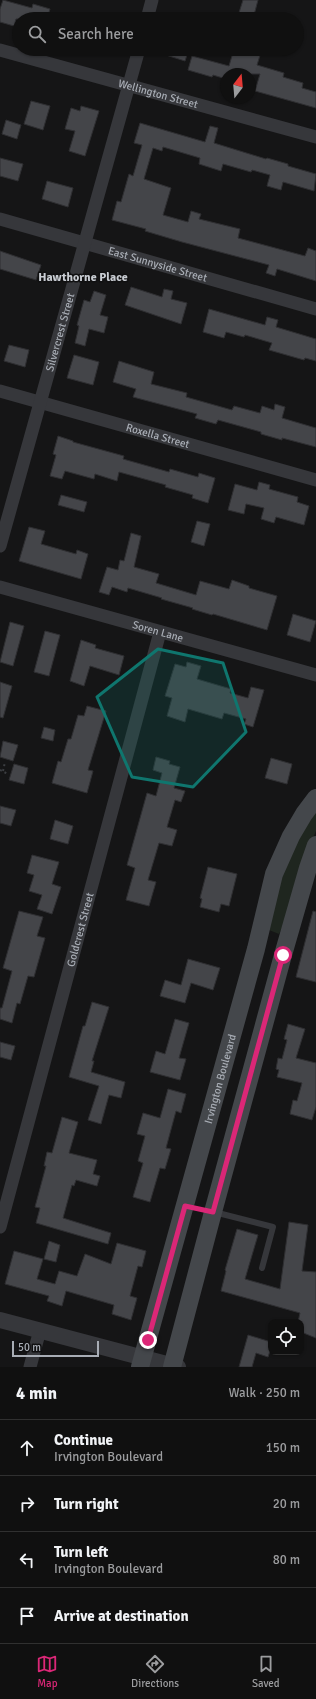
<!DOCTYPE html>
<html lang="en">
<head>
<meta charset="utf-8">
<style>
	body { margin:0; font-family:Signika,sans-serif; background:#191919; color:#f1f3f6 }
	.controls { position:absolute; right:12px; bottom:12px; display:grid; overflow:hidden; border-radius:8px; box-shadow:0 1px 3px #0004 }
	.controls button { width:36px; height:36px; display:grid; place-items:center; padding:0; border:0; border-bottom:1px solid #303030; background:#101010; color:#f1f3f6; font:20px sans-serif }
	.compass { position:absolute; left:220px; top:68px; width:36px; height:36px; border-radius:50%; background:#101010; box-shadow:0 1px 3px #0004; rotate:16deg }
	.scale { position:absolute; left:12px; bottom:10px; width:87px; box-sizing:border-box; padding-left:4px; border:2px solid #a8adb5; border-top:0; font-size:11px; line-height:14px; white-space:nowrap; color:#a8adb5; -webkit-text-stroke:3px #101011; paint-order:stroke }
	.stop { position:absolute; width:12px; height:12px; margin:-9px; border:3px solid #db2777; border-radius:50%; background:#fff }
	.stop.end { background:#db2777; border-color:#fff; box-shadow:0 1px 4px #0008 }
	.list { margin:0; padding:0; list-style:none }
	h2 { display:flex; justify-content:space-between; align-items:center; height:52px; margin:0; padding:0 16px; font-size:17px }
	h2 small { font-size:13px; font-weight:400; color:#9c9d9f }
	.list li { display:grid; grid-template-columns:26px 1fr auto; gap:12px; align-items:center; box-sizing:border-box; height:56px; padding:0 16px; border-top:1px solid #303030 }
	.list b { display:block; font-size:15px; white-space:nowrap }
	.list p { margin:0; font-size:13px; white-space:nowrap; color:#9c9d9f }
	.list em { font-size:13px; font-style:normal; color:#9c9d9f }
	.icon { flex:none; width:22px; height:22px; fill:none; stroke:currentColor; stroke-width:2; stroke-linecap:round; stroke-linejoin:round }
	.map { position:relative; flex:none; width:316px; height:1367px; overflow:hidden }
	.search { position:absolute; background:#101010; box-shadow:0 1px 3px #0004; left:12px; right:12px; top:12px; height:44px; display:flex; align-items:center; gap:10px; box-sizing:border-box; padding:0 14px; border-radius:22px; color:#9c9d9f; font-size:15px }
	.sheet { height:276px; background:#101010 }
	nav { display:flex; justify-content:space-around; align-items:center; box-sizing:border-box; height:56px; border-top:1px solid #303030; background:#101010; font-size:11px; color:#9c9d9f }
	nav a { display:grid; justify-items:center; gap:2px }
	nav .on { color:#db2777 }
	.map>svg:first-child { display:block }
	.green { fill:#1f261f }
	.building { fill:#444549; stroke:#2f2f32 }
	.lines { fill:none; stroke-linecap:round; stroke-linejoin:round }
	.path { stroke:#3c3e42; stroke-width:2; stroke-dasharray:2 3; stroke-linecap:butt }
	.service { stroke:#36373b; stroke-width:6 }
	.minor { stroke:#36373b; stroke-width:13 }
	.tertiary { stroke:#36373b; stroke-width:16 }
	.secondary { stroke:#44474b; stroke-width:18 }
	.route { stroke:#db2777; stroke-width:5 }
	.marked { fill:#0f766e; fill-opacity:0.2; stroke:#0f766e; stroke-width:3; stroke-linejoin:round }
	.labels { text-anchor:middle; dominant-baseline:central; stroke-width:3; stroke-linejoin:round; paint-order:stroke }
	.street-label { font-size:11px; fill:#a8adb5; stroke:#101011 }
	.neighbourhood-label { font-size:12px; font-weight:bold; fill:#c8ccd2; stroke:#101011 }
</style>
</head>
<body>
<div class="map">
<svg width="316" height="1367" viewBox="0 0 316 1367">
	<rect width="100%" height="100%" fill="#151516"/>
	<!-- green -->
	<polygon class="green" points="316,812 316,831 304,859 289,913 279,934 269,930 281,877 298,838"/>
	<!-- building -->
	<g class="building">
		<polygon points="3,0 32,8 33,4 50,9 47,19 16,19 14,26 0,22 0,9"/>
		<polygon points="243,0 258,0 253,19 237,19"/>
		<polygon points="153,49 189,49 185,61 153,51"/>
		<polygon points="234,49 262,49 257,65 284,73 283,77 303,83 302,88 316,92 316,108 255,91 260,74 226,74 226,79 213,75 212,77 188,70 192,56 229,66"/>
		<polygon points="31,101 50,106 43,130 24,124"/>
		<polygon points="81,106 99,111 85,156 69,151 75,131 65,129 71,108 80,111"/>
		<polygon points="6,120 21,125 17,139 2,134"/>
		<polygon points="140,123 205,142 210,126 218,128 214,143 266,159 267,158 288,164 288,166 316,174 314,191 283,182 281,190 267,186 270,175 252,170 251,172 223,164 221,171 199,164 200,158 163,147 162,151 153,148 144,179 171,188 163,215 188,222 191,211 201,214 199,219 240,229 238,238 305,256 308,248 316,251 316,281 277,269 275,276 266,273 269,265 182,242 145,231 146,229 112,220 117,201 121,202 129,174 133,176 142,145 134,143"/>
		<polygon points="0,158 23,164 18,181 0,176"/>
		<polygon points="47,181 73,188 68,207 42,199"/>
		<polygon points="0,251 41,265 36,280 0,269"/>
		<polygon points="131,287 162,297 164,289 173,291 171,299 187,303 181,324 125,305"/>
		<polygon points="94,291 106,295 100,315 108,317 104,333 89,329 85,346 75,343 79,326 77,325 84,300 90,302"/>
		<polygon points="209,309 265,325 267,317 278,320 276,327 316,339 316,361 305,358 304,360 269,350 272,343 245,335 244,337 226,332 224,338 203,332"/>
		<polygon points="9,345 29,350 25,367 4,361"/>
		<polygon points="74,355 99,362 93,385 67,378"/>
		<polygon points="119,361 154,372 151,384 187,393 186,397 232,410 234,406 260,413 262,406 274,410 275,404 285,407 282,418 316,428 316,447 282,438 282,440 261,434 261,432 218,420 216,424 195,418 197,414 133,397 136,389 113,382"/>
		<polygon points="58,436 73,441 73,442 124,456 123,459 169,472 170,469 198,477 199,473 215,478 208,503 192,498 193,495 165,487 166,485 119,472 117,481 95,474 94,479 65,471 62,479 50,476 56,455 53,454"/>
		<polygon points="259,482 270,485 269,489 298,497 297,502 309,506 304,525 276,517 274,523 261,519 264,508 246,504 244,514 228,510 235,484 257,490"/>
		<polygon points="61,495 87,502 84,512 58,505"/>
		<polygon points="197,521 210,524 204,546 191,542"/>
		<polygon points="29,527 45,531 41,544 76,554 77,550 88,554 81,579 19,561"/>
		<polygon points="131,533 141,536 134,567 159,574 156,583 196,595 200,581 229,589 232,580 249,586 249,588 277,596 267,630 213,614 212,615 192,609 193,608 161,599 162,598 128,588 127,592 112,587 109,595 99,592 107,567 118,570 120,560 124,561"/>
		<polygon points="293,614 316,621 310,642 287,635"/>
		<polygon points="10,622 24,626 13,666 0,662"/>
		<polygon points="45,631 60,635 49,676 34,672"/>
		<polygon points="81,640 96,645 95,648 124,656 119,675 90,666 84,686 70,681"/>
		<polygon points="187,662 201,666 197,679 231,689 230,693 248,698 251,687 264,690 253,727 244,724 246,719 224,713 222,719 188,709 185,722 167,716 172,698 165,696 175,664 186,667"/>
		<polygon points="0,682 12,686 3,718 0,717"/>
		<polygon points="87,706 106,711 88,770 93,771 87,793 52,783 58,761 61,762 68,739 71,739 78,715 84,716"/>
		<polygon points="44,727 55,730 53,741 41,738"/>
		<polygon points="3,741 18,745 13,761 0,757"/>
		<polygon points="156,757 170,761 169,764 180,767 174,788 185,791 181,802 175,800 167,827 177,830 172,846 159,843 148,880 156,882 149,906 126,900 135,868 127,865 147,793 156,796 162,773 153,770"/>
		<polygon points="271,758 292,764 287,784 265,778"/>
		<polygon points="14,764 28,768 24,784 9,780"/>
		<polygon points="0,806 16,810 11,826 0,823"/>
		<polygon points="55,820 73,826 68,844 50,839"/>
		<polygon points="32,855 59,862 52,884 61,887 52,914 37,909 42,895 29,891 34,875 27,873"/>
		<polygon points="208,867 237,874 229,906 221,904 219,912 200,907 202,899 200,898"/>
		<polygon points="19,911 43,917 37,936 45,938 34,977 28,976 20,1004 17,1003 12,1023 0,1019 0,1008 2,1008 12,971 3,968"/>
		<polygon points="313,911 316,912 316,982 296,977"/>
		<polygon points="188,959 220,968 213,990 191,983 185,1003 160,996 165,980 181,985"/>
		<polygon points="92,1002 109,1007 92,1061 94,1061 91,1072 125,1082 121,1098 109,1095 101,1124 88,1120 99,1086 69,1077 83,1026 85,1026"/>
		<polygon points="175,1019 189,1023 179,1058 186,1059 180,1080 150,1072 156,1051 165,1054"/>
		<polygon points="288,1024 305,1029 296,1058 316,1063 316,1107 312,1120 290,1114 293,1100 297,1101 302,1083 277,1077 279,1070 276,1069 278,1058 282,1059 287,1040 284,1039"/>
		<polygon points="0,1042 15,1046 11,1060 0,1057"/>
		<polygon points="168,1089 186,1094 181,1113 176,1111 166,1148 171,1149 165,1169 160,1168 150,1202 133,1197 143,1163 138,1161 145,1136 137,1134 143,1113 160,1118"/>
		<polygon points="62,1117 78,1122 69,1153 97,1160 93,1174 100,1176 97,1186 76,1180 74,1186 72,1185 63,1218 111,1233 108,1244 36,1223 40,1208 35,1207 46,1166 44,1166 47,1152 52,1153"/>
		<polygon points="289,1222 308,1225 302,1271 316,1272 316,1338 301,1332 301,1322 298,1322 300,1313 221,1291 226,1271 225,1270 237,1229 258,1235 245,1279 280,1289"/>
		<polygon points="49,1241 60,1245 56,1262 44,1259"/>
		<polygon points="117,1243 146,1251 142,1267 138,1266 130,1296 137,1298 131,1320 112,1314 114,1305 66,1291 62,1306 47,1301 49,1296 5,1284 14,1251 43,1259 37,1279 55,1284 59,1271 77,1276 85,1254 111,1264"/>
		<polygon points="248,1335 271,1342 271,1348 268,1357 256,1353 252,1367 239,1367"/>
	</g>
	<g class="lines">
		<!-- path -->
		<g class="path">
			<polyline points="0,770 8,774"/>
			<polyline points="3,771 5,762"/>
		</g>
		<!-- service -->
		<polyline class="service" points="214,1212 273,1227 262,1268"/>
		<!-- minor -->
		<g class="minor">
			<polyline points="147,19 152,0"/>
			<path id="s1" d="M0,50L316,137"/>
			<path id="s2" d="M0,219L316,309"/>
			<path id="s3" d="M0,391L316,480"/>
			<path id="s4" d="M0,546L139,49"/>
			<path id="s5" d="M0,587L316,675"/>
			<path id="s6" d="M0,1227L160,632"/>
			<polyline points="30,1367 40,1330"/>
		</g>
		<!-- tertiary -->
		<polyline class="tertiary" points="0,1320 178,1367"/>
		<!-- secondary -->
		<g class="secondary">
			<path id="s7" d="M140,1367L256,949L274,874L291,836L304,814L316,798"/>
			<polyline points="172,1367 213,1212 283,955 308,868 316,845"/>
		</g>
	</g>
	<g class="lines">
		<!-- route -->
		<polyline class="route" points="148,1340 185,1206 213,1212 283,955"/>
	</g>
	<!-- marked area -->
	<path class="marked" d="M158,649L223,663L246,732L193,787L132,777L97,697Z"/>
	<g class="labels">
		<!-- street labels -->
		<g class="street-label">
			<text stroke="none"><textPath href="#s1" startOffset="164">Wellington Street</textPath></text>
			<text stroke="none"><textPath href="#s2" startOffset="164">East Sunnyside Street</textPath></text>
			<text stroke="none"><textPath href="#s4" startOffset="222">Silvercrest Street</textPath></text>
			<text stroke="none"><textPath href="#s3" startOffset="164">Roxella Street</textPath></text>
			<text stroke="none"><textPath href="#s5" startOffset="164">Soren Lane</textPath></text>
			<text stroke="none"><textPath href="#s6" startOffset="308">Goldcrest Street</textPath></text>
			<text stroke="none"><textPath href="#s7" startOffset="299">Irvington Boulevard</textPath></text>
		</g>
		<!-- neighbourhood labels -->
		<g class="neighbourhood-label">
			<text x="83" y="277">Hawthorne Place</text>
		</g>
	</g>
</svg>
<div class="controls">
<button><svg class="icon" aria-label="locate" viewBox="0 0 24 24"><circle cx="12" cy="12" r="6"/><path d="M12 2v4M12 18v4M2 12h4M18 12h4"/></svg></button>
</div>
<svg class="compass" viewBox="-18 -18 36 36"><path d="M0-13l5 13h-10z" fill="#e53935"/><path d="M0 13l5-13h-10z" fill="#9c9d9f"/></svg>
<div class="scale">50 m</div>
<div class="stop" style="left:283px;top:955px"></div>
<div class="stop end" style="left:148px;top:1340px"></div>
<div class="search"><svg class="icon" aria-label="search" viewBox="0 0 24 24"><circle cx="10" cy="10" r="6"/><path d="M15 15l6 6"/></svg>Search here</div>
</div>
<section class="sheet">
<h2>4 min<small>Walk · 250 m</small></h2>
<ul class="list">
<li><svg class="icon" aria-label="ahead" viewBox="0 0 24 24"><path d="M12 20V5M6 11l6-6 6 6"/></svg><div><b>Continue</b><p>Irvington Boulevard</p></div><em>150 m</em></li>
<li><svg class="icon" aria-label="right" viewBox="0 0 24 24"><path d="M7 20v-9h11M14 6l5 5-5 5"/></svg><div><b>Turn right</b></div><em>20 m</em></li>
<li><svg class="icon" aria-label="left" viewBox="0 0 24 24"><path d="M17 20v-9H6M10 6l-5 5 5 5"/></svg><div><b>Turn left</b><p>Irvington Boulevard</p></div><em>80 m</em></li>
<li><svg class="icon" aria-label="arrive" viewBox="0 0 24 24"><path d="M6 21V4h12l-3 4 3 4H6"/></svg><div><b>Arrive at destination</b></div></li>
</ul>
</section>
<nav>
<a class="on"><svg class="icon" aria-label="map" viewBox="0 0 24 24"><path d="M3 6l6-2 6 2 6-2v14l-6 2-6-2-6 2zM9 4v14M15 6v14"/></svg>Map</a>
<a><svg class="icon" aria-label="directions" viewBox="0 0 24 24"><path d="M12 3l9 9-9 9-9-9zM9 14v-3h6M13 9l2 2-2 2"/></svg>Directions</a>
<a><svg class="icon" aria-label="saved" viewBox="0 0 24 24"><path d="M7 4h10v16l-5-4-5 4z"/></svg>Saved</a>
</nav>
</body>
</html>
